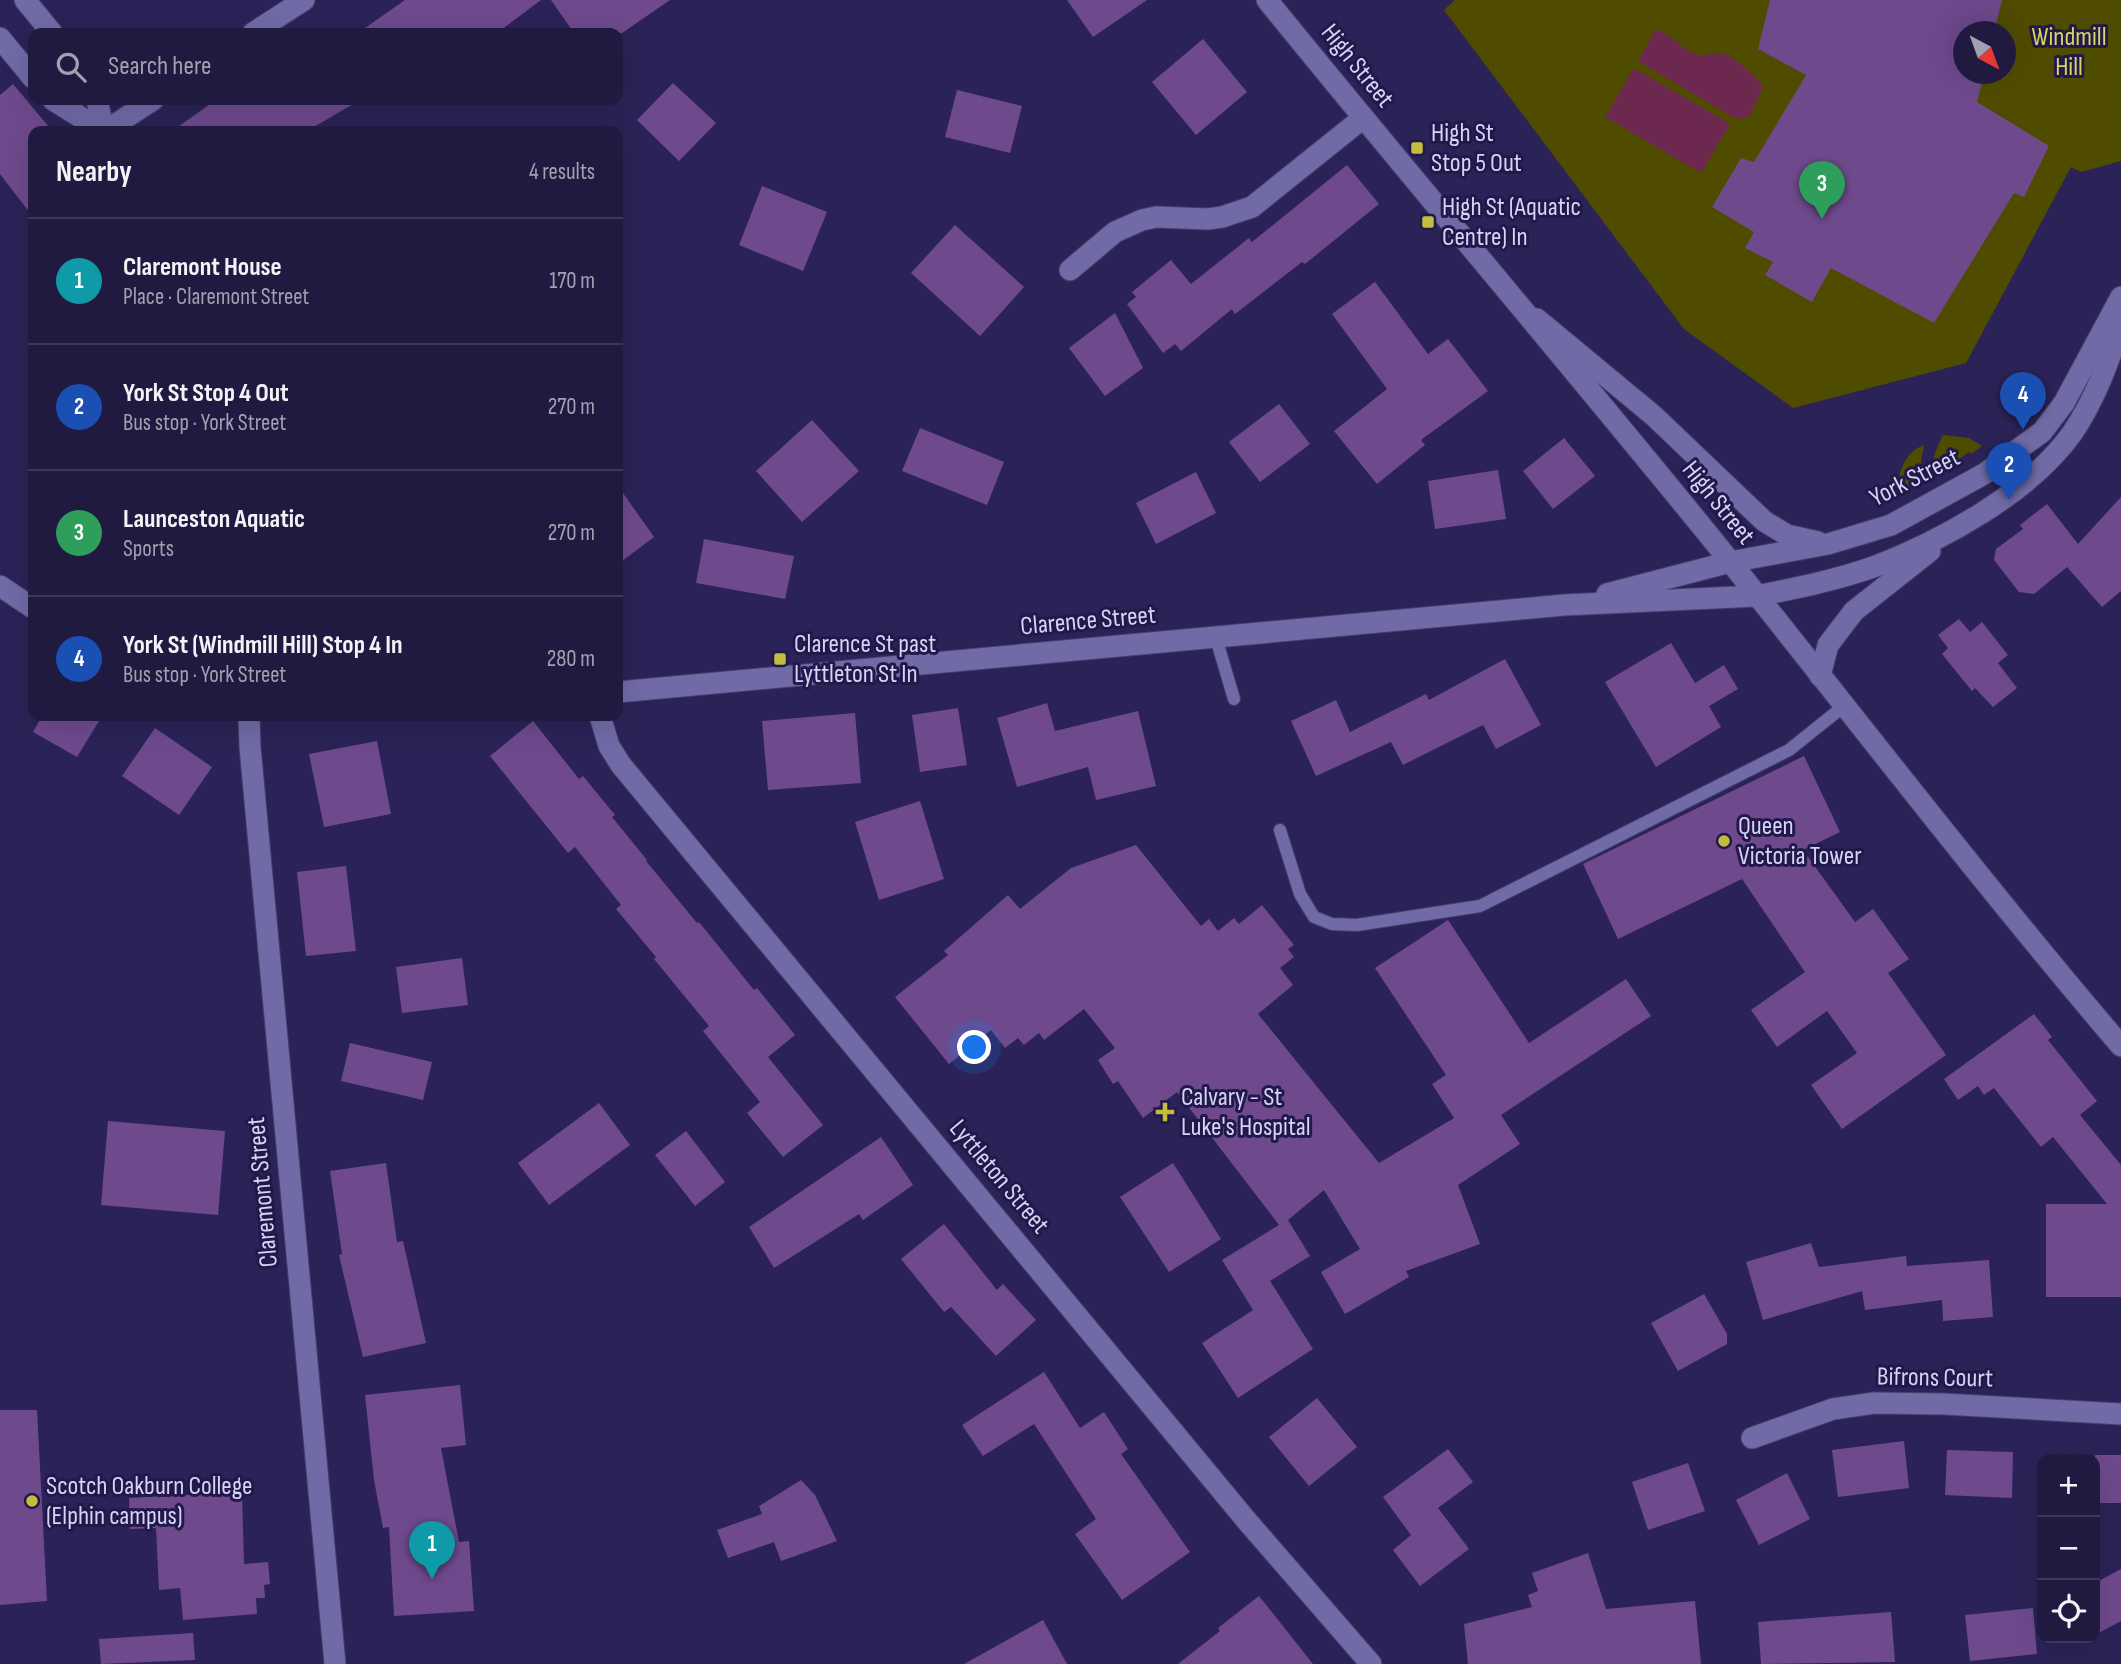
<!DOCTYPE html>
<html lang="en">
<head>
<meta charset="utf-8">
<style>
	body { margin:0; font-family:"Sofia Sans Condensed",sans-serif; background:#2d274c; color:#f1f3f6 }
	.controls { position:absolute; right:21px; bottom:21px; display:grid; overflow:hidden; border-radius:14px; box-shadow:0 7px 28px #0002 }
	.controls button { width:63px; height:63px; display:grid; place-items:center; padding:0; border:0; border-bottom:2px solid #3d385a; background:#201a41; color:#f1f3f6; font:35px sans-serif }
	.compass { position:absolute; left:1953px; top:21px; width:63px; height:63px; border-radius:50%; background:#201a41; box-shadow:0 7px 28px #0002; rotate:139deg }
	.you { position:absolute; left:975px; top:1048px; width:24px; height:24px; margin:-18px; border:5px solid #fff; border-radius:50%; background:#1a73e8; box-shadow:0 0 0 10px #1a73e833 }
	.badge { display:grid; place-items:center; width:46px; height:46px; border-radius:50%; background:#c2bd3f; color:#fff; font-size:23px; font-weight:700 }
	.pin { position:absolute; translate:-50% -58px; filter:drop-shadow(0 2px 4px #0008) }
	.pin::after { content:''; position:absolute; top:37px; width:24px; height:21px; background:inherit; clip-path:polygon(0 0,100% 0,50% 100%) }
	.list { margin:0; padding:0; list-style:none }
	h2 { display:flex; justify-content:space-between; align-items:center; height:91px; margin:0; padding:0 28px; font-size:30px }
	h2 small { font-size:23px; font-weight:400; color:#a2a1b1 }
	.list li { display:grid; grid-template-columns:46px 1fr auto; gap:21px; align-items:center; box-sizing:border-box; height:126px; padding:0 28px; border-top:2px solid #3d385a }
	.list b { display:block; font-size:26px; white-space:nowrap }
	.list p { margin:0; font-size:23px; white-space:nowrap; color:#a2a1b1 }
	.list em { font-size:23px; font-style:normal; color:#a2a1b1 }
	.icon { flex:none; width:38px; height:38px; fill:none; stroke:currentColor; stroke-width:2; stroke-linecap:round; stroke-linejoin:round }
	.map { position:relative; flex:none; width:2121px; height:1664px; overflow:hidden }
	.search { position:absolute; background:#201a41; box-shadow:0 7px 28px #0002; left:28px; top:28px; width:595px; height:77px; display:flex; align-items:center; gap:18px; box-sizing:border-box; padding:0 24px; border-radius:14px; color:#a2a1b1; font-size:26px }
	.panel { position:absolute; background:#201a41; box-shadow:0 7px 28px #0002; left:28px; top:126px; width:595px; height:595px; border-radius:14px }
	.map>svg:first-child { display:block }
	.green { fill:#4f4c00; fill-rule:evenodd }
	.water { fill:#6d2850 }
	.building { fill:#6e4a8d }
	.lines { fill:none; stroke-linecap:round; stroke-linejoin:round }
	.service-casing { stroke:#473d6b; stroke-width:14 }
	.minor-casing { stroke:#473d6b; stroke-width:23 }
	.tertiary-casing { stroke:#473d6b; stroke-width:23 }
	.secondary-casing { stroke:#473d6b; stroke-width:23 }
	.service { stroke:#706ba6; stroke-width:12 }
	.minor { stroke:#706ba6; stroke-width:21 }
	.tertiary { stroke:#706ba6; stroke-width:21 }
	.secondary { stroke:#706ba6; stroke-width:21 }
	.poi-dot { fill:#c2bd3f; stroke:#22184b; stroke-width:2.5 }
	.labels { text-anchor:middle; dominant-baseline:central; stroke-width:6; stroke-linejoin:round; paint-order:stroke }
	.park-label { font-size:26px; fill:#d9d55f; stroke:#22184b }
	.street-label { font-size:26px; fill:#d5d4f5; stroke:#22184b }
	.poi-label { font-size:26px; fill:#d5d4f5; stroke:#22184b; text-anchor:start }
</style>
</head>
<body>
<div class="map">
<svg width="2121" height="1664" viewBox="0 0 2121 1664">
	<rect width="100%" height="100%" fill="#2b2357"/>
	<!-- green -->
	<g class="green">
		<path d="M1455,0H2121V161L2081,172L2071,167L1966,363L1793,408L1684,329L1444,10ZM1964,32H2006V74H1964Z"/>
		<path d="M1943,435L1969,438L1982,446L1971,454L1969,452L1959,459L1960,462L1938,478C1927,465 1937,448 1943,435Z"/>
		<path d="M1924,445L1917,486L1899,494C1896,474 1905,452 1924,445Z"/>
	</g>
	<!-- water -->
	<g class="water">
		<path d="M1656,29C1672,34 1683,52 1699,55C1706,56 1714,52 1721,53C1732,54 1759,78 1763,88L1749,117L1738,119L1729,115L1638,61Z"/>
		<polygon points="1634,68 1730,124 1701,173 1605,117"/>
	</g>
	<!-- building -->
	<g class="building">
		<polygon points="405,0 541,0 497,33 358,33"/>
		<polygon points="551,0 670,0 622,33 574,33"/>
		<polygon points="1067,0 1147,0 1093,37"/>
		<polygon points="1770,0 2002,0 1994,32 1964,32 1964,74 1984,74 1977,102 2049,146 2024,197 2014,193 1934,323 1831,268 1812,302 1765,275 1773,262 1745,248 1754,232 1712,207 1741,158 1754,162 1806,75 1758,49"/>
		<polygon points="1203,39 1247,92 1196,135 1152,82"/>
		<polygon points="673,83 716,123 679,161 637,120"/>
		<polygon points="13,84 49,127 44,131 33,131 33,217 0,174 0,95"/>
		<polygon points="957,90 1022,106 1010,153 945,137"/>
		<polygon points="216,100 360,100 307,131 172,131"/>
		<polygon points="1347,165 1379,204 1305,264 1302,262 1235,314 1232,309 1181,351 1175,344 1163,353 1127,304 1136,297 1132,292 1171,260 1191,284 1249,238 1252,242"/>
		<polygon points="762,186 827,212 803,271 739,245"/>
		<polygon points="955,225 1024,287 980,336 911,273"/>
		<polygon points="1375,282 1428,354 1448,339 1488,391 1421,440 1425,445 1377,484 1334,431 1387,389 1332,314"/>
		<polygon points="1115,313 1143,368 1105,396 1069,348"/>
		<polygon points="1279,404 1310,444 1260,482 1229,442"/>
		<polygon points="812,420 859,471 802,522 756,471"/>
		<polygon points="920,428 1004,462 987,505 902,471"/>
		<polygon points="1564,438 1595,476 1553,509 1523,471"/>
		<polygon points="1498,470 1506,519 1435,529 1428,481"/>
		<polygon points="1196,472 1216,513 1156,544 1136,503"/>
		<polygon points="618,486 654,537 618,564"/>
		<polygon points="2121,497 2121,591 2102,607 2067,567 2034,594 2019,592 1994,560 1996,549 2023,529 2020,525 2047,504 2078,544"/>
		<polygon points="704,539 794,556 785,599 696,583"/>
		<polygon points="1959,619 1970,632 1982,622 2008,655 1998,663 2017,688 1993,707 1975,688 1972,691 1942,654 1948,648 1938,635"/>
		<polygon points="1671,643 1695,683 1724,665 1738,689 1709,706 1721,727 1656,767 1605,682"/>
		<polygon points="1505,659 1541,725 1496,749 1483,725 1403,765 1391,742 1316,776 1291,721 1336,700 1350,732 1426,694 1429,700"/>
		<polygon points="1047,703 1055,731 1138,711 1156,786 1096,800 1088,767 1017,787 997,718"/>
		<polygon points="958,708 967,765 920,772 912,715"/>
		<polygon points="855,713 861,783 768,790 762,721"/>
		<polygon points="42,716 102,716 77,757 33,732"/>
		<polygon points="533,721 579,779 583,776 615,815 612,817 647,860 646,861 697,923 699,922 754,990 757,988 795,1035 768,1057 823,1125 783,1157 747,1113 760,1102 703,1031 709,1026 654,959 656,957 616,909 621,905 575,847 568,853 490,756"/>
		<polygon points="155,728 212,767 179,815 122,776"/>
		<polygon points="377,741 391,814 324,827 309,754"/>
		<polygon points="1804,756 1840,832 1803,850 1855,922 1873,909 1909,959 1888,973 1946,1055 1842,1129 1811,1085 1857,1053 1827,1011 1777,1047 1751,1010 1805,972 1742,879 1618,939 1583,864"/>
		<polygon points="920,801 944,879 879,900 855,822"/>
		<polygon points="1136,845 1201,926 1209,919 1218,931 1234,918 1239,924 1262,905 1294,945 1288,949 1294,957 1280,968 1293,985 1258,1014 1379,1163 1454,1118 1432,1084 1446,1075 1375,968 1448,920 1529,1043 1626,979 1651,1016 1501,1115 1520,1144 1458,1185 1480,1244 1406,1271 1409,1277 1345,1314 1321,1272 1360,1249 1324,1190 1288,1220 1310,1256 1270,1281 1313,1349 1238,1398 1202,1343 1253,1310 1222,1260 1279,1225 1177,1092 1143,1118 1118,1081 1113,1084 1098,1060 1115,1048 1084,1009 1044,1040 1039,1033 1024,1045 1018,1038 1005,1048 991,1030 949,1064 895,997 948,955 944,951 1008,895 1020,909 1071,868"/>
		<polygon points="346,866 356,951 306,956 297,872"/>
		<polygon points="462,958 468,1005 402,1013 396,967"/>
		<polygon points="2034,1014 2052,1037 2048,1040 2097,1101 2080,1115 2121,1165 2121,1297 2046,1297 2046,1204 2107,1204 2053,1137 2041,1147 1994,1088 1984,1095 1978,1086 1958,1100 1944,1079"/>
		<polygon points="350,1043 432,1062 423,1100 341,1081"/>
		<polygon points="599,1103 630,1145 549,1205 518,1163"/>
		<polygon points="108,1121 225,1131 218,1215 101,1205"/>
		<polygon points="686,1131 725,1182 695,1206 655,1155"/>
		<polygon points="881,1137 913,1185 863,1220 859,1214 774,1268 749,1227"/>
		<polygon points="386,1163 397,1242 403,1241 426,1343 363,1357 339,1255 342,1254 330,1171"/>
		<polygon points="1173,1163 1221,1239 1169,1272 1120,1197"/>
		<polygon points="944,1224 997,1290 1003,1284 1036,1320 996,1356 951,1307 944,1312 901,1259"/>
		<polygon points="1811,1243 1819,1267 1906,1256 1907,1266 1989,1260 1993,1317 1943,1321 1942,1300 1865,1310 1862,1291 1763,1320 1746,1262"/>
		<polygon points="1704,1294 1727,1334 1727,1344 1678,1371 1651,1323"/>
		<polygon points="1044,1372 1080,1428 1104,1412 1128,1449 1121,1454 1190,1552 1122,1600 1075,1534 1096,1519 1034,1424 983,1456 962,1425"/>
		<polygon points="460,1385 466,1445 441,1448 459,1542 469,1541 474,1611 394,1616 389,1527 383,1528 374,1480 365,1395"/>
		<polygon points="1317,1398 1357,1447 1309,1486 1269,1437"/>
		<polygon points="0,1410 37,1410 47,1601 0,1605"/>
		<polygon points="1904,1441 1909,1488 1838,1497 1832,1450"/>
		<polygon points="1448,1449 1473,1482 1438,1508 1469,1549 1420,1586 1393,1550 1411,1535 1383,1497"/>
		<polygon points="1947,1450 2013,1452 2012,1498 1945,1495"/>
		<rect x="2095" y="1455" width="26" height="48"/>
		<polygon points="1688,1463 1705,1511 1648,1530 1632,1482"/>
		<polygon points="1787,1473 1810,1519 1759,1545 1736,1500"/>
		<polygon points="801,1480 815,1495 837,1541 781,1561 774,1542 728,1558 717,1530 762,1514 759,1506"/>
		<polygon points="242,1492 244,1564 268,1562 270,1584 264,1585 265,1598 256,1598 257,1614 183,1620 180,1588 159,1590 156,1528 130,1529 129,1498"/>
		<polygon points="1588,1553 1606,1609 1695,1601 1701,1664 1468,1664 1464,1624 1532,1607 1528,1595 1538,1591 1532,1573"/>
		<polygon points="2121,1569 2121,1621 2095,1635 2095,1583"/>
		<polygon points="1259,1596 1313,1664 1178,1664 1220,1631 1218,1628"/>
		<polygon points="2033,1608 2037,1654 1970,1661 1965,1615"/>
		<polygon points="1891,1612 1895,1662 1761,1664 1758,1622"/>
		<polygon points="1043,1620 1067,1664 964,1664"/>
		<polygon points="193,1633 195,1660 101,1664 99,1639"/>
	</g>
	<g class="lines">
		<!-- service casing -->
		<g class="service-casing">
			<g id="service">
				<polyline points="1216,638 1234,699"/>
				<polyline points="1280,830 1300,894 1314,917 1332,924 1357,925 1480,906 1789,750 1844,706"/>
			</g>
		</g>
		<!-- minor casing -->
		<g class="minor-casing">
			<g id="minor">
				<polyline points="25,0 52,33"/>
				<polyline points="253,33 304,0"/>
				<polyline points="0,38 33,78"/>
				<polyline points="53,100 103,131"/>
				<polyline points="97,100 104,131"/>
				<polyline points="105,131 153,100"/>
				<polyline points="1070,270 1115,232 1142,220 1156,217 1208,219 1222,217 1252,207 1363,118"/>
				<polyline points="0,586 33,608"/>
				<polyline points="1607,594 1730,562"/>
				<polyline points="618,692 1564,605 1757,596"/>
				<polyline points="249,716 250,747 335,1664"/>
				<polyline points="600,716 609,746 621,765 1247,1521 1371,1664"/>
				<polyline points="1752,1438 1833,1409 1874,1403 1944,1404 2121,1414"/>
			</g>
		</g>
		<!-- tertiary casing -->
		<g class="tertiary-casing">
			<g id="tertiary">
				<polyline points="1537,319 1654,416 1764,521 1787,535 1818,542"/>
				<polyline points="1730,562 1828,544 1891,525 1984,474 2042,432 2064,403 2121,297"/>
				<path d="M1757,596C1797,588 1837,580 1876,566C1943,540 2031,492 2073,432C2095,399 2108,363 2121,325"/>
				<polyline points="1820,676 1828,645 1854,611 1930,551"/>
			</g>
		</g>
		<!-- secondary casing -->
		<g class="secondary-casing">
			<path id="secondary" d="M1267,0C1414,181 1565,358 1712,539C1848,708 1980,881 2121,1046"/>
		</g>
		<!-- service -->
		<use href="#service" class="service"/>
		<!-- minor -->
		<use href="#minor" class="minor"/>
		<!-- tertiary -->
		<use href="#tertiary" class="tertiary"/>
		<!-- secondary -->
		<use href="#secondary" class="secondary"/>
	</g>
	<!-- markers -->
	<g class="poi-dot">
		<rect x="1410" y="141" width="14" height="14" rx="3.5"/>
		<rect x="1421" y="215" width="14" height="14" rx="3.5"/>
		<rect x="773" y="652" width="14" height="14" rx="3.5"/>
		<circle cx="1724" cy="841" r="7"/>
		<path d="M1161.5 1101.5h7v7h7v7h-7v7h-7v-7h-7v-7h7z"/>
		<circle cx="32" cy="1501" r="7"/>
	</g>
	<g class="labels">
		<!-- park labels -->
		<g class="park-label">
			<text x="2069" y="37">Windmill<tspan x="2069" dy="30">Hill</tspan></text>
		</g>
		<!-- street labels -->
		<g class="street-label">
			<text transform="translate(1357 66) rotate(51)">High Street</text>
			<text transform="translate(1915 478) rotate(-27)">York Street</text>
			<text transform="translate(1718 503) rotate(51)">High Street</text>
			<text transform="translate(1088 621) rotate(-5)">Clarence Street</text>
			<text transform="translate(999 1177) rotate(50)">Lyttleton Street</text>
			<text transform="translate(263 1192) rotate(-95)">Claremont Street</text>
			<text transform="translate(1935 1378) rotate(1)">Bifrons Court</text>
		</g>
		<!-- poi labels -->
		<g class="poi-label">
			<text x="1431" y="133">High St<tspan x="1431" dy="30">Stop 5 Out</tspan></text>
			<text x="1442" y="207">High St (Aquatic<tspan x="1442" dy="30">Centre) In</tspan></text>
			<text x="794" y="644">Clarence St past<tspan x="794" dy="30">Lyttleton St In</tspan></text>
			<text x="1738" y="826">Queen<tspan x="1738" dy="30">Victoria Tower</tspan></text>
			<text x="1181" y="1097">Calvary - St<tspan x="1181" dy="30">Luke's Hospital</tspan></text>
			<text x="46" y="1486">Scotch Oakburn College<tspan x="46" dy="30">(Elphin campus)</tspan></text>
		</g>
	</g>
</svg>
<div class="controls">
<button>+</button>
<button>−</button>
<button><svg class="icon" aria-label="locate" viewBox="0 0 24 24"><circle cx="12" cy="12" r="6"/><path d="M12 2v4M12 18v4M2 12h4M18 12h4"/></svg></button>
</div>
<svg class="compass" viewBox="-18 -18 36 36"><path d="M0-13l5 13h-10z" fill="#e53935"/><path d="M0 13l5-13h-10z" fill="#a2a1b1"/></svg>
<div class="you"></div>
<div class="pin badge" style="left:432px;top:1579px;background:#0f9aa8">1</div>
<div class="pin badge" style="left:2009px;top:500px;background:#1a4fb4">2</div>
<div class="pin badge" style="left:1822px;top:219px;background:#2e9e5b">3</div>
<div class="pin badge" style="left:2023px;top:430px;background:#1a4fb4">4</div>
<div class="search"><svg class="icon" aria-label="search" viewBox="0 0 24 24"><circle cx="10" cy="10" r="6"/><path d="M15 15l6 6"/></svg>Search here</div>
<section class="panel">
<h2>Nearby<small>4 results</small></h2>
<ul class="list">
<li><span class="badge" style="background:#0f9aa8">1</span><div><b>Claremont House</b><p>Place · Claremont Street</p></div><em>170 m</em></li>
<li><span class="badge" style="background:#1a4fb4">2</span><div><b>York St Stop 4 Out</b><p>Bus stop · York Street</p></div><em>270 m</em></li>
<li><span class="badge" style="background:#2e9e5b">3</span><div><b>Launceston Aquatic</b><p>Sports</p></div><em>270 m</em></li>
<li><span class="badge" style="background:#1a4fb4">4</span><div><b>York St (Windmill Hill) Stop 4 In</b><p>Bus stop · York Street</p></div><em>280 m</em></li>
</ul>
</section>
</div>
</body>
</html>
